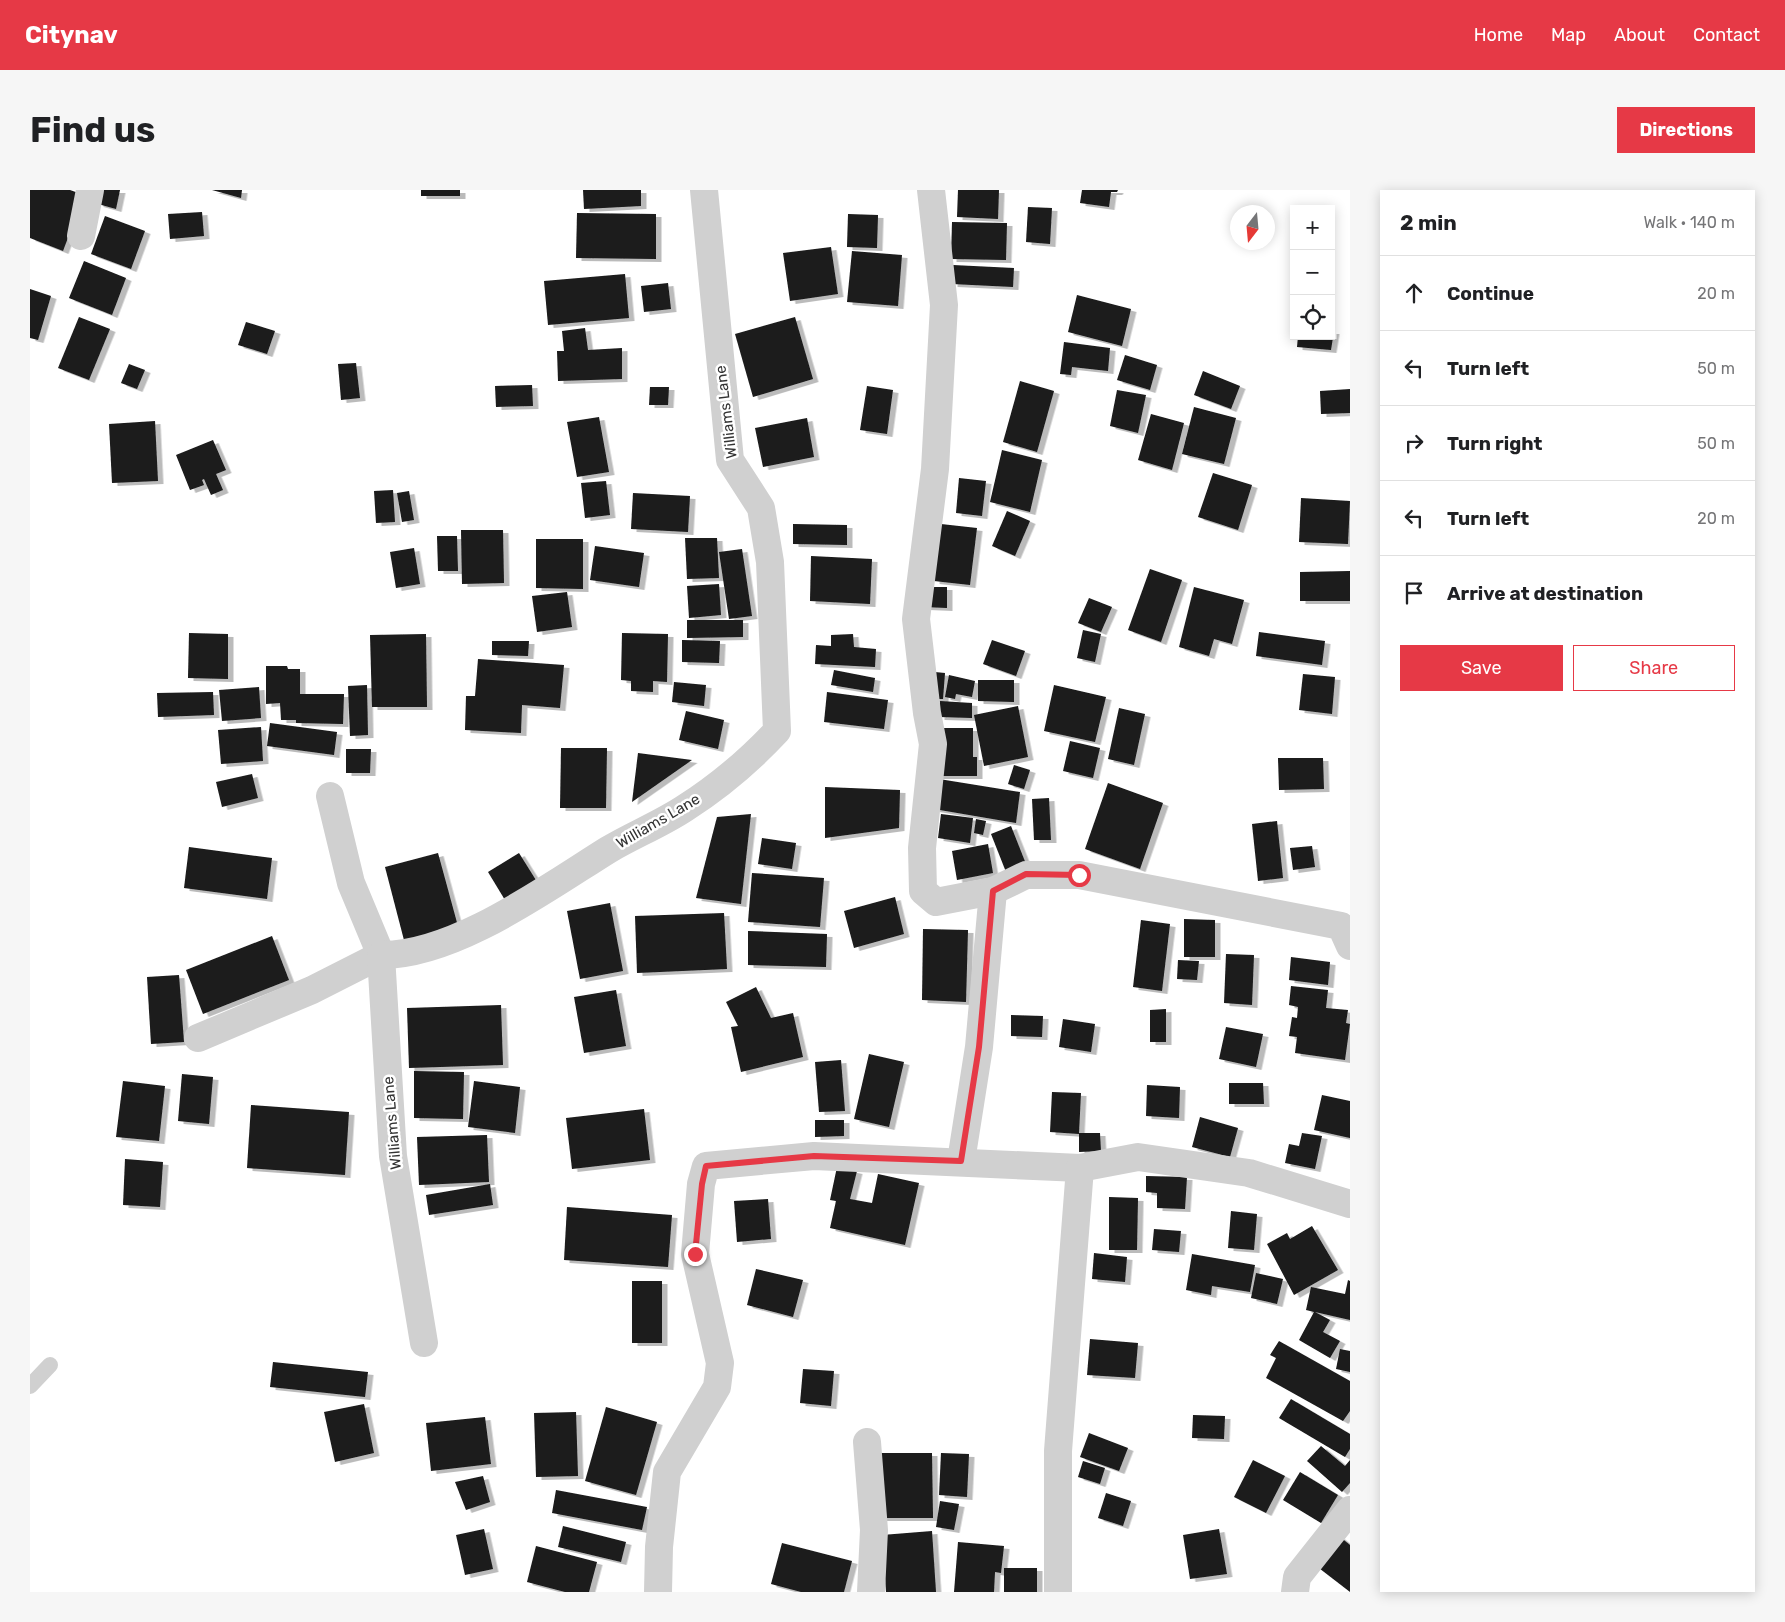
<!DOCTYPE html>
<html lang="en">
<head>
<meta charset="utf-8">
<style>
	body { margin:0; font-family:Rubik,sans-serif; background:#f6f6f6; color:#202124 }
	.controls { position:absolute; right:15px; top:15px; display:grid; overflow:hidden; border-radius:0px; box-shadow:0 2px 12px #0003 }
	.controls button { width:45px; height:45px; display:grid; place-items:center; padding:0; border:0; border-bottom:1px solid #e0e0e0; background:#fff; color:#202124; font:25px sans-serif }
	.compass { position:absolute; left:1200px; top:15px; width:45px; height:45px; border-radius:50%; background:#fff; box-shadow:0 2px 12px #0003; rotate:196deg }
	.stop { position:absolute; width:15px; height:15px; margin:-11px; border:4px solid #e63946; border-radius:50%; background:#fff }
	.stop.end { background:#e63946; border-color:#fff; box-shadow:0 1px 5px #0008 }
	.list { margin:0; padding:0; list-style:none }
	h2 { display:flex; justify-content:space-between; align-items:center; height:65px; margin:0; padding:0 20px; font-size:21px }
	h2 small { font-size:16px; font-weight:400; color:#757577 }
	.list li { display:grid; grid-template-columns:32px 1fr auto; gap:15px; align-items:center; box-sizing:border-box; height:75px; padding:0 20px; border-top:1px solid #e0e0e0 }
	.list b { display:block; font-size:19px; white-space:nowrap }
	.list em { font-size:16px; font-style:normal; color:#757577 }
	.actions { display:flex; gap:10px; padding:15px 20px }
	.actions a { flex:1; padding:11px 0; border:1px solid #e63946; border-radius:0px; text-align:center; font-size:18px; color:#e63946 }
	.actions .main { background:#e63946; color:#fff }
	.icon { flex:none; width:28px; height:28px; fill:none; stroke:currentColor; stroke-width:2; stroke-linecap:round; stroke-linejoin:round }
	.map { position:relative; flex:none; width:1320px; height:1402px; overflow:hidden; border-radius:0px }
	header { display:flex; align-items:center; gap:30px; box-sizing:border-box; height:70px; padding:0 25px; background:#e63946; color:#fff }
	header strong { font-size:24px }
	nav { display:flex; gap:28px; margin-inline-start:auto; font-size:18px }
	.intro { display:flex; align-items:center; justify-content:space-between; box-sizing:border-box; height:120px; padding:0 30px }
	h1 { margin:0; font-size:35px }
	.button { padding:12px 22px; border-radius:0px; background:#e63946; color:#fff; font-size:18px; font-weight:700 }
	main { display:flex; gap:30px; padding:0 30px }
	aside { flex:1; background:#fff; border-radius:0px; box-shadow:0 2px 12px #0003 }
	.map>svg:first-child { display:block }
	.building { fill:#1a1a1a; filter:url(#shadow) }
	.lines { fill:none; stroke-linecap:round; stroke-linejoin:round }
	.service { stroke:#d0d0d0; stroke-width:16 }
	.minor { stroke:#d0d0d0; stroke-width:28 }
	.route { stroke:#e63946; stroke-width:6 }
	.labels { text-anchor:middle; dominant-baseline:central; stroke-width:5; stroke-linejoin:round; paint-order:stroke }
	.street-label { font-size:15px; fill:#333; stroke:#fff }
</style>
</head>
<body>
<header>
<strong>Citynav</strong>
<nav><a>Home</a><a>Map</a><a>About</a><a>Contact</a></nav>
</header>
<div class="intro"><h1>Find us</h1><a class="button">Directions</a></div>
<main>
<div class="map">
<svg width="1320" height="1402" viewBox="0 0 1320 1402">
	<defs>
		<filter id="shadow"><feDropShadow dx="5.5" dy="3" stdDeviation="0" flood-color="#0004"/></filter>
	</defs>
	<rect width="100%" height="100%" fill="#fff"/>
	<!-- building -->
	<g class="building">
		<polygon points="0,0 40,0 54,5 33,61 0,48"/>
		<polygon points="71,0 90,0 86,19 68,14"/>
		<polygon points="182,0 212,0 211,8"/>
		<rect x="391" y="0" width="39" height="6"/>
		<polygon points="553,0 611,0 611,16 554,19"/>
		<polygon points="928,0 969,0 968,29 927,27"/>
		<polygon points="1052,0 1088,0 1087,2 1081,2 1079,17 1050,13"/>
		<polygon points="998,17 1022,18 1020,54 996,52"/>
		<polygon points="172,22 174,46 140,49 138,24"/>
		<polygon points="547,23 626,24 626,69 546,68"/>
		<polygon points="818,24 848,25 847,58 817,57"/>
		<polygon points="75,26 115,41 101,79 61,64"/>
		<polygon points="922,32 977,33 976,70 921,69"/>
		<polygon points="801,57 808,104 760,111 753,63"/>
		<polygon points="822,61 872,65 868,116 817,112"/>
		<polygon points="54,71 96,88 82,125 39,108"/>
		<polygon points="923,75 984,78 983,97 922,94"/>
		<polygon points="595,84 599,128 518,135 514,91"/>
		<polygon points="638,93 641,119 614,122 611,96"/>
		<polygon points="0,99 21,106 8,150 0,148"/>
		<polygon points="1047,105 1101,119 1092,156 1038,142"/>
		<polygon points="49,127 80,139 59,190 28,178"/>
		<polygon points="765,127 783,189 723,207 705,144"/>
		<polygon points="216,132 245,141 237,164 208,155"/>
		<polygon points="555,138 558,160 592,158 592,189 528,191 527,161 534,161 532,141"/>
		<polygon points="1301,141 1304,141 1301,160 1267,157 1268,146 1301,146"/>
		<polygon points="1034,152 1080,158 1078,181 1042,177 1041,185 1030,184"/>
		<polygon points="1095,165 1127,175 1120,200 1087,190"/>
		<polygon points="326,173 330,208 311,210 308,174"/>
		<polygon points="99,174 115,180 107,199 91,193"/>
		<polygon points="1173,181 1210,196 1201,219 1164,205"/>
		<polygon points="990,191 1024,201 1007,262 973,252"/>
		<polygon points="502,195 503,216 466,217 465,196"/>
		<polygon points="837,196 863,200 857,244 830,240"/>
		<polygon points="620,197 639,197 638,215 619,215"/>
		<polygon points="1320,199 1320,223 1291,224 1290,201"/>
		<polygon points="1087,200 1116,205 1108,243 1080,236"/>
		<polygon points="1164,217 1206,228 1194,274 1152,264"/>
		<polygon points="1121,224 1154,233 1142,280 1108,270"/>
		<polygon points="569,227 579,282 547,287 537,232"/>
		<polygon points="777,228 784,267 733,277 725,238"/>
		<polygon points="125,231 128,291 82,293 79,234"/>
		<polygon points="183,250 196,280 186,284 193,300 181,305 174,289 172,290 174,295 160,300 146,265"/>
		<polygon points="972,260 1012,270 1000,322 960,312"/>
		<polygon points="1183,283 1222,295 1208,340 1168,327"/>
		<polygon points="929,288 956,291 952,326 926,323"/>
		<polygon points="576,291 580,325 555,328 551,293"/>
		<polygon points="363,300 365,332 346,333 344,301"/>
		<polygon points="379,301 384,330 372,332 367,303"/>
		<polygon points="603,303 660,306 658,342 601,339"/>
		<polygon points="1271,308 1320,311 1318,354 1269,352"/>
		<polygon points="977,321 1000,331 985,366 962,356"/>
		<polygon points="763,334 817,335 817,355 763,354"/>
		<polygon points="911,334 947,338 940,395 904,391"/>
		<polygon points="431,340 473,340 474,393 432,394"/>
		<polygon points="407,346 427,346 428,381 408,381"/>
		<polygon points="655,348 687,348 689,388 657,389"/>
		<polygon points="506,349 553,349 553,399 506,398"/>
		<polygon points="565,356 614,363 609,397 560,390"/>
		<polygon points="384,358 390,394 366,398 360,362"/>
		<polygon points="712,359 722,426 699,429 689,362"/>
		<polygon points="781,366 842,369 840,414 780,411"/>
		<polygon points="1120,379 1152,390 1131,452 1098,440"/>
		<polygon points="1320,381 1320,411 1270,411 1270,382"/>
		<polygon points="689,394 691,425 659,428 657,396"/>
		<polygon points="894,397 917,397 917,418 894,417"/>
		<polygon points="1164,397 1214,410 1202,454 1184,449 1179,466 1149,457"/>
		<polygon points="537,402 542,437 507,442 502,406"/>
		<polygon points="1059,408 1082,417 1071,442 1048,433"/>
		<polygon points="657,430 713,430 713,447 657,448"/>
		<polygon points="1053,440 1071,444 1065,472 1047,468"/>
		<polygon points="1229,442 1295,451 1292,475 1226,466"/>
		<polygon points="159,443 198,444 198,489 158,488"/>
		<polygon points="592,443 638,444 637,492 623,491 623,502 601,501 601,491 591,490"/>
		<polygon points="396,444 397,517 342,517 340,445"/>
		<polygon points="823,444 824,457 846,459 845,477 785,474 786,455 801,456 801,445"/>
		<polygon points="652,450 690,451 689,473 652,472"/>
		<polygon points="962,450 995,461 986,486 953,474"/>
		<polygon points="462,451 499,451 498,466 462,465"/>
		<polygon points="448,469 534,475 530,518 492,515 491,543 435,540 436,506 445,506"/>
		<polygon points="236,476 257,476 258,479 270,479 270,504 314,504 313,534 266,533 266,530 251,530 250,513 236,514"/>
		<polygon points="804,480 845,488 843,502 801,495"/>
		<polygon points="905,482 915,483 913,509 903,509"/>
		<polygon points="1273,484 1305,487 1302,524 1269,520"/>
		<polygon points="919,485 945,491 942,507 926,504 925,509 915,507"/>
		<polygon points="948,490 984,490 984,512 948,511"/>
		<polygon points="644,492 676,495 674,516 642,512"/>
		<polygon points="337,495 338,545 320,546 318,496"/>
		<polygon points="1024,495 1076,507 1065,552 1014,541"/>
		<polygon points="229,497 231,528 192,531 189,500"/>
		<polygon points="183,502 184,525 128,527 127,503"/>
		<polygon points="797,502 858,510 854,539 794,532"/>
		<polygon points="910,511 942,513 942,528 909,527"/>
		<polygon points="988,516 998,567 954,576 944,525"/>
		<polygon points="1089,518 1115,524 1104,575 1078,569"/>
		<polygon points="656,521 694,530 688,559 649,550"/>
		<polygon points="240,533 307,542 304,565 237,556"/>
		<polygon points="231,537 233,571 191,574 188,540"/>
		<polygon points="910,538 943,538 943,567 947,567 947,586 902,586"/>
		<polygon points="1040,551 1070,558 1063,588 1033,581"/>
		<polygon points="531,558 577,558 576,618 530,618"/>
		<polygon points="316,559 341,559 340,583 316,583"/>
		<polygon points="608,563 662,570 602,612"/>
		<polygon points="1248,568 1293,568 1294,599 1249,600"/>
		<polygon points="984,575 1000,580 994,599 978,594"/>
		<polygon points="222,584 228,608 192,617 186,592"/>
		<polygon points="909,589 990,602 986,633 904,619"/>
		<polygon points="1078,593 1133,613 1110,679 1055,659"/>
		<polygon points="795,597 870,600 869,638 795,648"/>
		<polygon points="1019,608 1021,650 1004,650 1002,609"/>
		<polygon points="721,624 711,714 666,708 687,627"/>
		<polygon points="911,624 943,628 940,653 908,648"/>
		<polygon points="946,629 956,631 953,645 944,643"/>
		<polygon points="1247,631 1253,688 1228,691 1222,634"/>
		<polygon points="981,636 996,674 976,682 961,644"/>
		<polygon points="732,648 766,653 762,679 728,674"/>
		<polygon points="958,654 963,683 927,690 922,661"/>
		<polygon points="1282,656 1285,677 1263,680 1260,658"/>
		<polygon points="159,657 242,668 237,709 154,698"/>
		<polygon points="408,663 429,740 375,754 355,677"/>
		<polygon points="489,663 509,695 478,715 458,682"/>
		<polygon points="722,683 794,688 790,737 718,732"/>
		<polygon points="865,707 874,744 824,758 814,721"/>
		<polygon points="580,713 593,781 550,789 537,721"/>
		<polygon points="694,723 697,779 607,783 605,726"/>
		<polygon points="1154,729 1185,730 1185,767 1154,767"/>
		<polygon points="1111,730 1140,734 1132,801 1103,797"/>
		<polygon points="893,739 938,740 936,812 892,810"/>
		<polygon points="718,741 797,744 796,777 718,775"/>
		<polygon points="242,746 259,790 173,824 156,780"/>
		<polygon points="1196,764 1224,765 1222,815 1194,813"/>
		<polygon points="1261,767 1300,772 1298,795 1259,790"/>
		<polygon points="1148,770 1169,771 1167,790 1147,789"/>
		<polygon points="149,785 154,852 121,854 117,787"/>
		<polygon points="1261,796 1298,800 1296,818 1318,820 1316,833 1320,834 1315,870 1265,863 1267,847 1259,846 1262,827 1267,828 1268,817 1259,815"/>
		<polygon points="726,797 741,828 763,823 773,867 711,882 701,837 708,836 696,812"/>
		<polygon points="586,800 596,856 554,863 544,807"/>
		<polygon points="471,815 473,875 379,878 377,818"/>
		<polygon points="1136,819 1136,852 1120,852 1120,820"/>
		<polygon points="981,825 1013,826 1012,847 981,846"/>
		<polygon points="1033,829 1065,834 1061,862 1029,857"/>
		<polygon points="1196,837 1233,844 1226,877 1189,869"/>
		<polygon points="839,864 874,872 859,937 824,929"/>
		<polygon points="811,870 815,921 789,922 785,872"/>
		<polygon points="384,881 434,882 433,929 384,928"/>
		<polygon points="152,884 183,887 179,934 148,931"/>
		<polygon points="93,891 135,896 129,951 86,947"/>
		<polygon points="444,891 490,897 485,943 438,937"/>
		<polygon points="1199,893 1233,893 1234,914 1199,914"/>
		<polygon points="1117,895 1150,897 1149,928 1116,926"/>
		<polygon points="1022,902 1051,903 1049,943 1070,943 1071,961 1049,962 1049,944 1020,942"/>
		<polygon points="1292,905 1320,911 1320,948 1284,940"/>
		<polygon points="221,915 319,922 315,985 217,978"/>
		<polygon points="614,919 620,970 542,979 536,928"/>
		<polygon points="1170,927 1208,938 1200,967 1162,957"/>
		<polygon points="785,930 814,930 814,946 785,947"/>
		<polygon points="1272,943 1292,946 1285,979 1255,973 1259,954 1269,956"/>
		<polygon points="457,945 459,992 389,995 387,947"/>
		<polygon points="95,969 133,972 130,1017 93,1015"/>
		<polygon points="807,977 827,981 820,1009 842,1013 848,984 889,993 875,1055 800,1038 806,1011 800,1010"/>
		<polygon points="1116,986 1157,987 1155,1019 1127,1018 1127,1003 1116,1002"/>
		<polygon points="460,994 463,1015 399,1025 396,1005"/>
		<polygon points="1079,1007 1108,1008 1107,1060 1079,1060"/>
		<polygon points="738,1009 741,1049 707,1052 704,1011"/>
		<polygon points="537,1017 642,1025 638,1077 534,1070"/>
		<polygon points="1201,1021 1227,1024 1224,1060 1198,1058"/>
		<polygon points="1282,1036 1308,1080 1264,1105 1237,1054 1257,1043 1260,1049"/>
		<polygon points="1124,1039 1151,1041 1149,1062 1122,1060"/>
		<polygon points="1064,1063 1097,1067 1095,1092 1062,1089"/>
		<polygon points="1162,1064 1225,1075 1220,1102 1182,1096 1181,1105 1156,1100"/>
		<polygon points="726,1079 773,1090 763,1127 717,1115"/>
		<polygon points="1226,1083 1253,1089 1247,1114 1221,1108"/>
		<polygon points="1318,1090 1320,1091 1320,1130 1285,1122 1300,1130 1293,1142 1310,1151 1300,1168 1269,1150 1284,1122 1276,1120 1281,1097 1315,1104"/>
		<rect x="602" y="1091" width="30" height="62"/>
		<polygon points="1060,1149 1108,1153 1105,1188 1057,1185"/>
		<polygon points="1249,1151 1320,1191 1320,1221 1313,1231 1236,1188 1246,1168 1240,1165"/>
		<polygon points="1310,1159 1320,1161 1320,1182 1306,1179"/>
		<polygon points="243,1172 338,1182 335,1207 240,1197"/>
		<polygon points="773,1179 804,1181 801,1216 770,1213"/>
		<polygon points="1261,1209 1320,1244 1320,1259 1315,1267 1249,1228"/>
		<polygon points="334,1214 344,1263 305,1272 294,1222"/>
		<polygon points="576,1217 627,1232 606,1305 555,1291"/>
		<polygon points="546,1222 548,1286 506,1287 504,1223"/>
		<polygon points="1163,1225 1195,1226 1194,1249 1162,1248"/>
		<polygon points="455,1227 461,1274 401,1281 396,1233"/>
		<polygon points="1059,1243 1098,1258 1089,1281 1050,1267"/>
		<polygon points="1291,1256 1315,1276 1320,1270 1320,1293 1312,1302 1277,1271"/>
		<polygon points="849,1263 902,1263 903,1328 849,1328"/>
		<polygon points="911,1263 939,1264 937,1307 909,1305"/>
		<polygon points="1223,1270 1255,1286 1236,1323 1204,1307"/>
		<polygon points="1053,1271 1075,1278 1070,1294 1048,1287"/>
		<polygon points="1270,1282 1308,1305 1291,1333 1253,1310"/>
		<polygon points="453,1286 460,1312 436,1320 425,1292"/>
		<polygon points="526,1300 617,1317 612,1340 522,1323"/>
		<polygon points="1076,1303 1101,1311 1093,1336 1068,1328"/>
		<polygon points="910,1311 929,1314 924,1340 906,1337"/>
		<polygon points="533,1336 596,1352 591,1372 528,1357"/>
		<polygon points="454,1339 463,1379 435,1385 426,1345"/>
		<polygon points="1189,1339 1197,1384 1160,1389 1153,1345"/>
		<polygon points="902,1341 906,1402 856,1402 852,1345"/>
		<polygon points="1309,1346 1320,1355 1320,1402 1285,1375"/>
		<polygon points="928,1352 974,1356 971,1383 965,1382 964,1402 924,1402"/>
		<polygon points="752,1353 822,1371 814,1402 771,1402 741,1394"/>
		<polygon points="506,1356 567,1372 559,1402 535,1402 497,1392"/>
		<rect x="974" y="1378" width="33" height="24"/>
	</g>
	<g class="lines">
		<!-- service -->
		<polyline class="service" points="0,1196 20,1175"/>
		<!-- minor -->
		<g class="minor">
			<polyline points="901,0 914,115 905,279 886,429 897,523 903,554 892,658 893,701 906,712 963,701 996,685 1049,685 1311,736 1320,756"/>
			<polyline points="51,46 60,0"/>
			<polyline points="168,848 282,800 351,765 321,693 300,606"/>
			<polyline points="931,971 949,857 963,701"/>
			<path d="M394,1153L363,966L351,765C424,766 517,698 578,660C603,645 631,634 655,618C691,595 718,572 747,541L740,372L731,318L700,270L674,0"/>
			<polyline points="837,1252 844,1340 841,1402"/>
			<polyline points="628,1402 629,1357 637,1282 687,1197 690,1173 665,1064 671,994 676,976 784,966 1050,978 1108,967 1219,983 1320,1014"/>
			<polyline points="1028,1402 1028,1261 1050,978"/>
			<polyline points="1265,1402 1267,1387 1320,1320"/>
		</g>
	</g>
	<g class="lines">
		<!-- route -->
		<polyline class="route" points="665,1064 672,994 676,976 784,966 931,971 949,857 963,701 996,684 1049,685"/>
	</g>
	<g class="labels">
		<!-- street labels -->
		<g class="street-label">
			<text transform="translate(696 222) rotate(-97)">Williams Lane</text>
			<text transform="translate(628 631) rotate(-30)">Williams Lane</text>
			<text transform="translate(362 933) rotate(-95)">Williams Lane</text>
		</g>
	</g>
</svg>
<div class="controls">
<button>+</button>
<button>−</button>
<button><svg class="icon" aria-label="locate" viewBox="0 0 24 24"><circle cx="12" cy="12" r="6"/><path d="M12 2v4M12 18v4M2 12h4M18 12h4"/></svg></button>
</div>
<svg class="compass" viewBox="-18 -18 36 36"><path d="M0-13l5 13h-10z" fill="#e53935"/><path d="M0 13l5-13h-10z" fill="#757577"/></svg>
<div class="stop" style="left:1049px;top:685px"></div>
<div class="stop end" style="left:665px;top:1064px"></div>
</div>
<aside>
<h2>2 min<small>Walk · 140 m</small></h2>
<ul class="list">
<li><svg class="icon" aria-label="ahead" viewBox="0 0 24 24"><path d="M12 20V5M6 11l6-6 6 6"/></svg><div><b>Continue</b></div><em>20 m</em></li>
<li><svg class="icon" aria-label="left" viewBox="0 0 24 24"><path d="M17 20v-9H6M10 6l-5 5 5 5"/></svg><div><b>Turn left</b></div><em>50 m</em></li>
<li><svg class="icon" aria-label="right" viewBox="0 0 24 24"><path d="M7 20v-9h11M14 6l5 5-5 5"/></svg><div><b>Turn right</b></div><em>50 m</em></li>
<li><svg class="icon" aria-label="left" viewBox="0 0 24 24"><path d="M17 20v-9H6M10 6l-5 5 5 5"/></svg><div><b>Turn left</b></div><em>20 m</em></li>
<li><svg class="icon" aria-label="arrive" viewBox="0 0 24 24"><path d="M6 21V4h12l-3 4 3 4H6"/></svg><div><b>Arrive at destination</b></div></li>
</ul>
<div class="actions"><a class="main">Save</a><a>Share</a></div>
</aside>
</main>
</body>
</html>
